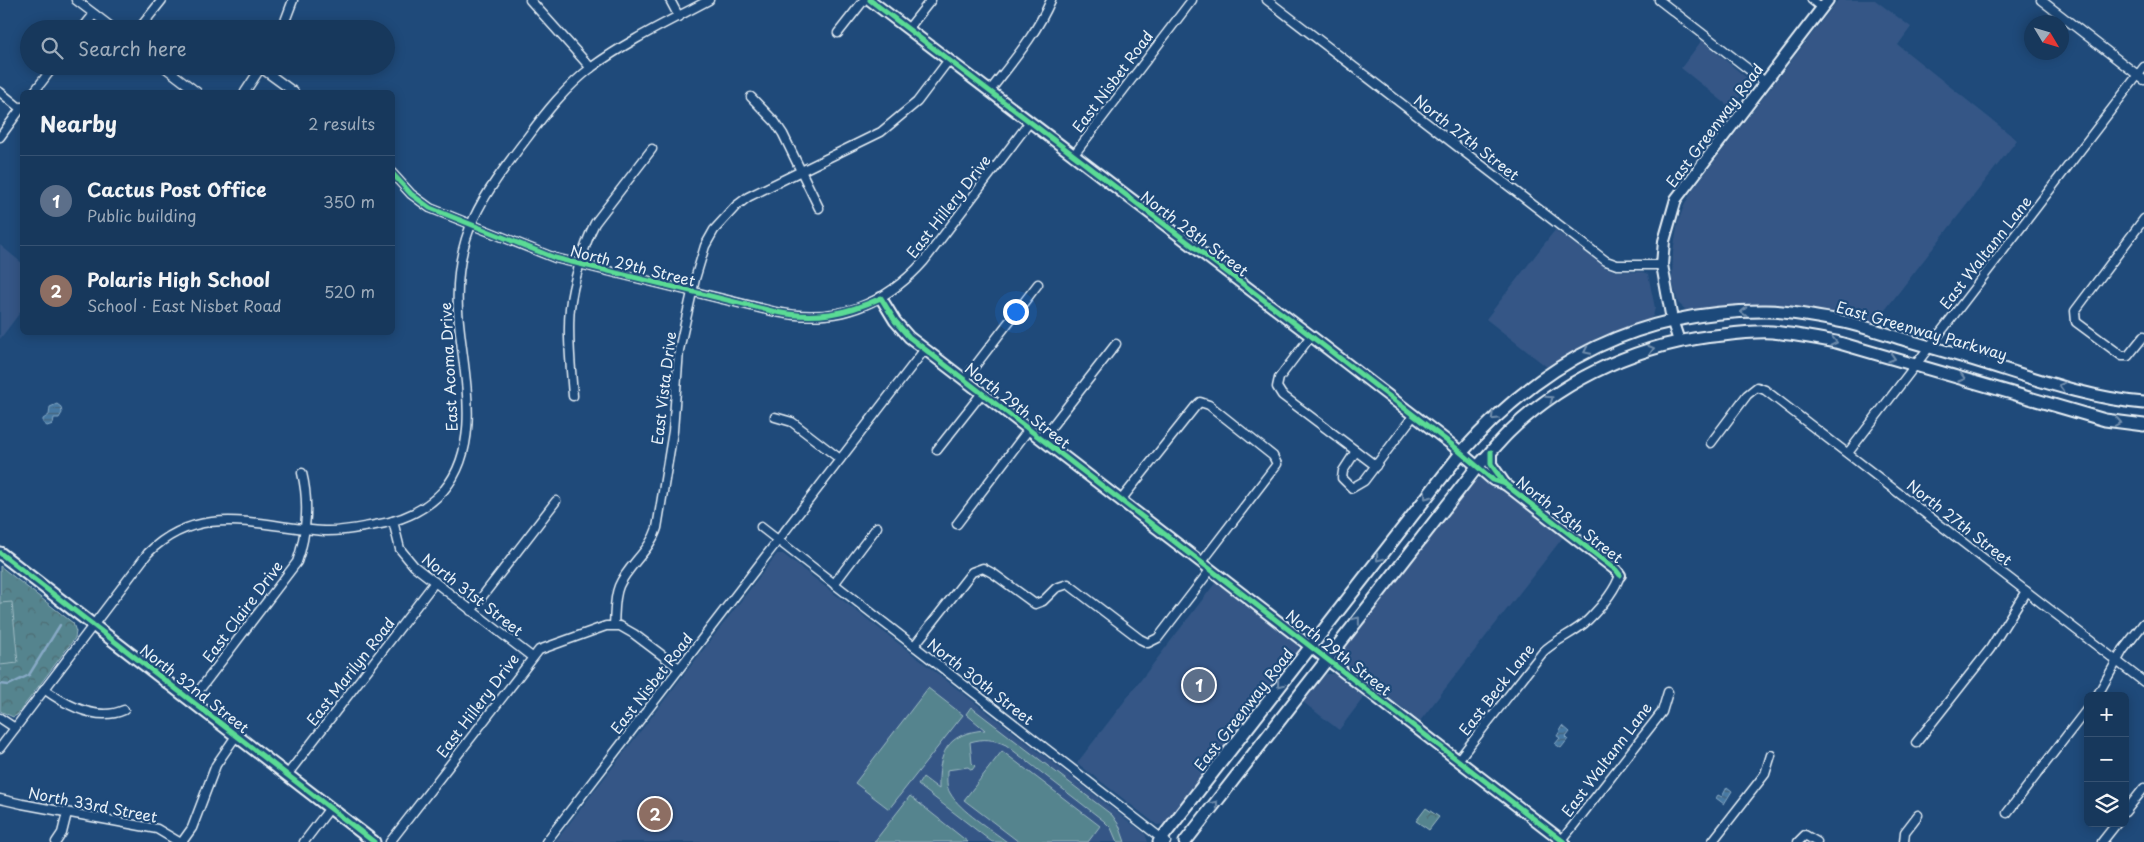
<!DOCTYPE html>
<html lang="en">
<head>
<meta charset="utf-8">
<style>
	body { margin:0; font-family:"Playpen Sans",sans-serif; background:#244365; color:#f1f3f6 }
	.controls { position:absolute; right:15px; bottom:15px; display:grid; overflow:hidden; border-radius:8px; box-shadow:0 2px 12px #0003 }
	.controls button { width:45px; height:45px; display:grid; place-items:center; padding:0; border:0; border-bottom:1px solid #365272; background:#17385c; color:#f1f3f6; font:25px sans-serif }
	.compass { position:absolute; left:2024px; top:15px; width:45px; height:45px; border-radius:50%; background:#17385c; box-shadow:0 2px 12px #0003; rotate:128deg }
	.you { position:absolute; left:1015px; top:311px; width:18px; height:18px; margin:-12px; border:4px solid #fff; border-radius:50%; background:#1a73e8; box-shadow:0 0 0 8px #1a73e833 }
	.badge { display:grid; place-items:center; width:32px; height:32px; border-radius:50%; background:#e69b98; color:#fff; font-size:16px; font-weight:700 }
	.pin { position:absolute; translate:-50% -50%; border:2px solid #fff; box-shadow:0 1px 5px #0006 }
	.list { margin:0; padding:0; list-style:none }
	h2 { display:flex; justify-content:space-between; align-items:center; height:65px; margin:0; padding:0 20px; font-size:21px }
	h2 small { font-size:16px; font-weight:400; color:#9eacbb }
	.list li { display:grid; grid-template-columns:32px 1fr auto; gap:15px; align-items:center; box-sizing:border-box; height:90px; padding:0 20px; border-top:1px solid #365272 }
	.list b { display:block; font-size:19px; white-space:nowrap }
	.list p { margin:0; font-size:16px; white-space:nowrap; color:#9eacbb }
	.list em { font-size:16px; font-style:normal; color:#9eacbb }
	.icon { flex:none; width:28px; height:28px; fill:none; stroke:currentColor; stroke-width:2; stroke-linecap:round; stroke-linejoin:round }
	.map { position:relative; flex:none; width:2144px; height:842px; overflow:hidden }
	.search { position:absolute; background:#17385c; box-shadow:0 2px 12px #0003; left:20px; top:20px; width:375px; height:55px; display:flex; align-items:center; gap:12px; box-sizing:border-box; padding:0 18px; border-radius:28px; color:#9eacbb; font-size:19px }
	.panel { position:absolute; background:#17385c; box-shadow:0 2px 12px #0003; left:20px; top:90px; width:375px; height:245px; border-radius:8px }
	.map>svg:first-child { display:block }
	.built { fill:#345786 }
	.park { fill:url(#park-crowns); stroke:#9ebac3 }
	.pitch { fill:#54848e; stroke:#9ebac3 }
	.water { fill:url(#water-rules); stroke:#87a9c5 }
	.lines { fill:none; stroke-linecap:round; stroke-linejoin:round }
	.stream { stroke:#87a9c5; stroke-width:2.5 }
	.minor-casing { stroke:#e8f1f8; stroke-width:11 }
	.tertiary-casing { stroke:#e8f1f8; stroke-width:14 }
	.secondary-casing { stroke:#e8f1f8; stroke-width:15 }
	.minor { stroke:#1f4a7a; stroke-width:8 }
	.tertiary { stroke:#1f4a7a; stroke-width:10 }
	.secondary { stroke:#1f4a7a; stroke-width:11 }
	.cycleway-casing { stroke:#1f4a7a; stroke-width:8 }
	.cycleway { stroke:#5adb95; stroke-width:5 }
	.oneway { stroke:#6f8dac }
	.labels { text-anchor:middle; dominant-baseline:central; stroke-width:4.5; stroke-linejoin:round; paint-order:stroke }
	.street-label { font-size:15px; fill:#e8f1f8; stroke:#1f4a7a }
</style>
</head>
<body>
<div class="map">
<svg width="2144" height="842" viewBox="0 0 2144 842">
	<defs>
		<pattern id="park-crowns" width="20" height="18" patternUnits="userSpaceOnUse" patternTransform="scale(1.25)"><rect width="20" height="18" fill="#54848e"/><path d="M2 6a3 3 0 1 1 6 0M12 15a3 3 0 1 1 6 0" fill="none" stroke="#4e6c73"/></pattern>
		<pattern id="water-rules" width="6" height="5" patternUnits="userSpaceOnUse" patternTransform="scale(1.25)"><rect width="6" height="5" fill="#4679a3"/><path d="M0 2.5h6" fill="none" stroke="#46637b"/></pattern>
	</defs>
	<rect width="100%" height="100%" fill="#1f4a7a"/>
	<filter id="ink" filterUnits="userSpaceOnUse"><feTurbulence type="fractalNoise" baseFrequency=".02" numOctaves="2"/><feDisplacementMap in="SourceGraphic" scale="10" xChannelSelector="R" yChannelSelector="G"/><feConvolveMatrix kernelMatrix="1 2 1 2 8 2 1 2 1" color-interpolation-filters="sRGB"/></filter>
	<g filter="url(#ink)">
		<!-- built -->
		<g class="built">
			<polygon points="1838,0 1875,0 1911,27 1898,45 2017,140 1875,323 1864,319 1794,306 1760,304 1686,310 1678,303 1672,280 1673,252 1678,222 1684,206 1693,189"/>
			<polygon points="1702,40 1749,80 1748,87 1731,108 1681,68"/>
			<polygon points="1555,230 1607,268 1615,271 1643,272 1648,274 1655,308 1653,316 1649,319 1599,337 1547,367 1486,319"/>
			<polygon points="0,245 22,263 22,310 0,339"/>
			<polygon points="1482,477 1489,479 1564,536 1420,721 1346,665 1341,654 1342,650 1475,481"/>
			<polygon points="777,554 783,554 1145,834 1148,842 555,842"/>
			<polygon points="1216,582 1297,644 1299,651 1165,824 1157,825 1077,763"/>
			<polygon points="1326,674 1334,674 1364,697 1339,730 1303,702"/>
		</g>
		<!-- park -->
		<g class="park">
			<polygon points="0,566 73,623 76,632 75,638 17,715 13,717 0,711"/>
			<polygon points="1426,808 1439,817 1429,830 1416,821"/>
		</g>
		<!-- pitch -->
		<g class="pitch">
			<polygon points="12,602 18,663 0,665 0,603"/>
			<polygon points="928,688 963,715 889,809 855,783"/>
			<path d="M971,707L1112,815L1119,825L1125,842H1117L1111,828L1104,821L1006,745C993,739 984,738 970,742L972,763L975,766L972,770L968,767L947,770C947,778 946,787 950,793C961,812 991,829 1007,842H992L918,785L923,777L939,789C938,754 946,733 985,730L966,714Z"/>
			<polygon points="1002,751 1100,826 1088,842 1019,842 964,800"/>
			<polygon points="910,796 968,842 874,842"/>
		</g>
		<!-- water -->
		<g class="water">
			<polygon points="57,404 61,407 62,413 59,418 54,418 53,424 47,426 43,423 43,419 49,415 50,407"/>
			<polygon points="1563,726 1570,732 1566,737 1568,739 1561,748 1555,744 1560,738 1557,736"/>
			<polygon points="1727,787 1732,791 1724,804 1716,798 1718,795 1722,797"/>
		</g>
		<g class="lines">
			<!-- stream -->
			<polyline class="stream" points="0,684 9,685 29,675 60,625"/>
			<!-- minor casing -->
			<g class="minor-casing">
				<g id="minor">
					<polyline points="76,0 114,29"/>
					<polyline points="530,0 591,68"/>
					<polyline points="670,0 679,17"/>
					<polyline points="1267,0 1606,261 1617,265 1662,265"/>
					<polyline points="1659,0 1765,82"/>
					<polyline points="1812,0 1822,8"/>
					<polyline points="2041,0 2144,80"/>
					<polyline points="82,29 94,14"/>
					<polyline points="139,29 162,0"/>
					<polyline points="282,29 293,0"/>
					<polyline points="908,29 931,0"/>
					<polyline points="838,33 864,0"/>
					<polyline points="163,66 197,92"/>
					<polyline points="261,68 294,92"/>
					<polyline points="0,92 21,109"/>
					<polyline points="34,92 54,66"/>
					<polyline points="245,92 262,66"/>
					<path d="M989,92C1012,62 1036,35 1051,0"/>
					<polyline points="751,97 775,122 783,134 819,208"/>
					<polyline points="0,137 22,107"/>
					<polyline points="1073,156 1192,0"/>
					<path d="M392,173L411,194L430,208L555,258L776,312C836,324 884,306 924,261L1029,123"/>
					<polyline points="2144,219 2075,311 2076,322 2122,356 2128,356 2144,336"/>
					<polyline points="1311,336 1279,378 1277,387 1282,395 1376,466"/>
					<polyline points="965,379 1038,284"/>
					<path d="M573,396C571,367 567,336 570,308C572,286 585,242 595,223L652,149"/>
					<polyline points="775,417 792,422 840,459"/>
					<polyline points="1042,439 1116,344"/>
					<polyline points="1711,443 1747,395 1757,387 1765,390 2144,682"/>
					<polyline points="937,450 982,393"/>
					<polyline points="1356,451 1343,471 1342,478 1352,488 1364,481 1414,415"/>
					<polyline points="1848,453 2144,67"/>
					<polyline points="1121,500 1195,407 1200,402 1209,405 1273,456 1277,464 1202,562"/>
					<polyline points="393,521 400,549 414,566 532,657"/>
					<polyline points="957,524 1029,429"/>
					<polyline points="761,527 1166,842"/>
					<polyline points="834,584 877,527"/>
					<polyline points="471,611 556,501"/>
					<path d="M614,625C615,613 614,598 619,586C628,565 650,551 657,528L673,431L679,350L695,279L705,246L714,230L736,206L748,197L881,132L917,102L948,61"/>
					<polyline points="914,646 972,572 983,568 994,574 1035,604 1043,601 1056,588 1068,584 1140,639 1148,643 1158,638 1211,569"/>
					<path d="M44,689C66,705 97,722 124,710"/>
					<polyline points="2097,696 2123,650 2144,623"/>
					<path d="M191,701L297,562C307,534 309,501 302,473"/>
					<polyline points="0,718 15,728"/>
					<polyline points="1916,743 1990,649 2026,591"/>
					<path d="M0,748L148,553C200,501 261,527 324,531C341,532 358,528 375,525C401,521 426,510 444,490C485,442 461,366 458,310C454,233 483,196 527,138C546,112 566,87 592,67C629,40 670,21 709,0"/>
					<path d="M1458,760L1543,652C1556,639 1575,633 1588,620C1600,608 1615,591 1620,575"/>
					<polyline points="287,775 435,582"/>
					<polyline points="0,799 22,804 157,829 179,842"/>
					<polyline points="2125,812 2144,788"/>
					<polyline points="2007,813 2088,708"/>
					<polyline points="1562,840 1662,712 1668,692"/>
					<polyline points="56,842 62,833 67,813"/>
					<polyline points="182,842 192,828 216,765 236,736"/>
					<polyline points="304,842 330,808"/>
					<polyline points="390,842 539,650 606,626 620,626 634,634 679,668"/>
					<polyline points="546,842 925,349"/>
					<polyline points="1712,842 1765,774 1771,755"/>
					<polyline points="1798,842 1805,835 1817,842"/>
					<polyline points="1904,842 1905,832 1918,815"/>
					<polyline points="2102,842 2117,823"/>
				</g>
			</g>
			<!-- tertiary casing -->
			<g class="tertiary-casing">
				<g id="tertiary">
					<polyline points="870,0 1311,336 1451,444 1493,480 1505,484"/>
					<polyline points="881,298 895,321 909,337 1564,842"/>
					<polyline points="1679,341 1672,320 1662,265 1664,241 1676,199 1828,0"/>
					<polyline points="1491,452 1491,464 1505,484 1616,570 1620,575"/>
				</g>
			</g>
			<!-- secondary casing -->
			<g class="secondary-casing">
				<g id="secondary">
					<polyline points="0,553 374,842"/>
					<path d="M1159,842L1461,453C1543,360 1640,310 1766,311C1788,311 1812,316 1834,320C1858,324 1883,333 1906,340C1927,346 1948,352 1968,358C2025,375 2084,398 2144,403"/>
					<path d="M1185,842L1477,467C1488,456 1497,444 1508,433C1565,377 1644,342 1723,335C1739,333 1756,331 1772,332C1794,334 1815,338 1836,342L2105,420L2144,425"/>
				</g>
			</g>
			<!-- minor -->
			<use href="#minor" class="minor"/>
			<!-- tertiary -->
			<use href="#tertiary" class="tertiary"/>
			<!-- secondary -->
			<use href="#secondary" class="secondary"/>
			<!-- cycleway casing -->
			<g class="cycleway-casing">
				<g id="cycleway">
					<polyline points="870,0 1311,336 1451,444 1493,480 1505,484"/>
					<path d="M392,173L411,194L430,208L555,258L776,312C815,320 846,314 881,298L895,321L909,337L1564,842"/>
					<polyline points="1491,452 1491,464 1505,484 1616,570 1620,575"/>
					<polyline points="0,553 374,842"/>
				</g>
			</g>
			<!-- cycleway -->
			<use href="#cycleway" class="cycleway"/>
		</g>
		<!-- one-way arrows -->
		<defs><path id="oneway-chevron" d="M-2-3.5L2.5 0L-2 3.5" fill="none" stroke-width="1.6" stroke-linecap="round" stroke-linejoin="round" transform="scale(1.25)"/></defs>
		<g class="oneway">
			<use href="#oneway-chevron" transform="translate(1744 312) rotate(178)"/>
			<use href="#oneway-chevron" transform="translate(1834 342) rotate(13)"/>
			<use href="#oneway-chevron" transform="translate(1651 349) rotate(-17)"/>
			<use href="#oneway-chevron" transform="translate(1587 351) rotate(154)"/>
			<use href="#oneway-chevron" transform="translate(1892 358) rotate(17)"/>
			<use href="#oneway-chevron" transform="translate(1962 378) rotate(16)"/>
			<use href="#oneway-chevron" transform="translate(2062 386) rotate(-164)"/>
			<use href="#oneway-chevron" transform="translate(1550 399) rotate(-35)"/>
			<use href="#oneway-chevron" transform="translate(1494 417) rotate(136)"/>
			<use href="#oneway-chevron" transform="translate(2118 422) rotate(9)"/>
			<use href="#oneway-chevron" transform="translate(1427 496) rotate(128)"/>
			<use href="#oneway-chevron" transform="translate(1379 558) rotate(128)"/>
			<use href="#oneway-chevron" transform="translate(1357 620) rotate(-52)"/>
			<use href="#oneway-chevron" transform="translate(1280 684) rotate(128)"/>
			<use href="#oneway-chevron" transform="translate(1215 804) rotate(-52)"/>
		</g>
	</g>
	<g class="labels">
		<!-- street labels -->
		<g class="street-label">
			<text transform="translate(1112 81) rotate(-53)">East Nisbet Road</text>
			<text transform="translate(1714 125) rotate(-53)">East Greenway Road</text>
			<text transform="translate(1467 137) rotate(38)">North 27th Street</text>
			<text transform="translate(948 206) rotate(-52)">East Hillery Drive</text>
			<text transform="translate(1195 233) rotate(37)">North 28th Street</text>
			<text transform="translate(1985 252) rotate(-52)">East Waltann Lane</text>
			<text transform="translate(633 265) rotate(14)">North 29th Street</text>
			<text transform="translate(1922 330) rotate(16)">East Greenway Parkway</text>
			<text transform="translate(448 367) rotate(-93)">East Acoma Drive</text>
			<text transform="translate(663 388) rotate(-83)">East Vista Drive</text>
			<text transform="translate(1018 405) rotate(38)">North 29th Street</text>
			<text transform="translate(1570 519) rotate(38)">North 28th Street</text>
			<text transform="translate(1960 522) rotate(38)">North 27th Street</text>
			<text transform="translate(473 594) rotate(38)">North 31st Street</text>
			<text transform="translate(242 611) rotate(-53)">East Claire Drive</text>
			<text transform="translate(1339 652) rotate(38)">North 29th Street</text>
			<text transform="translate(350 671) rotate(-52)">East Marilyn Road</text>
			<text transform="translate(981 681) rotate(38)">North 30th Street</text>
			<text transform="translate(651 683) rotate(-52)">East Nisbet Road</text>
			<text transform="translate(195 688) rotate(38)">North 32nd Street</text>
			<text transform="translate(1496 689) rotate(-52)">East Beck Lane</text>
			<text transform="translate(477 705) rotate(-53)">East Hillery Drive</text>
			<text transform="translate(1243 709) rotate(-52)">East Greenway Road</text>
			<text transform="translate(1606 759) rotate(-53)">East Waltann Lane</text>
			<text transform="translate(93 804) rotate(11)">North 33rd Street</text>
		</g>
	</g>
</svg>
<div class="controls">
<button>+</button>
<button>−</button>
<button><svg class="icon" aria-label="layers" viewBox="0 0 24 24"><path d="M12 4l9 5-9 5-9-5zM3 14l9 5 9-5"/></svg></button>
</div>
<svg class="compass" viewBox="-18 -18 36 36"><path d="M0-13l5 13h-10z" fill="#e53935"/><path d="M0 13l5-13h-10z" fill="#9eacbb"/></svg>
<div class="you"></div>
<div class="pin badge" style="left:1199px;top:685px;background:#5c6f8a">1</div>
<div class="pin badge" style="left:655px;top:814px;background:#8d6e63">2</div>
<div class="search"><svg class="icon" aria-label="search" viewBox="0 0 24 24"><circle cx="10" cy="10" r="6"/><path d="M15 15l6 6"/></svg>Search here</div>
<section class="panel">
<h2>Nearby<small>2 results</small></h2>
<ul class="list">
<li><span class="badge" style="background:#5c6f8a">1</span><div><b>Cactus Post Office</b><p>Public building</p></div><em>350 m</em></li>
<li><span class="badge" style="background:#8d6e63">2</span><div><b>Polaris High School</b><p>School · East Nisbet Road</p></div><em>520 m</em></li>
</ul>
</section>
</div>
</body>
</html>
